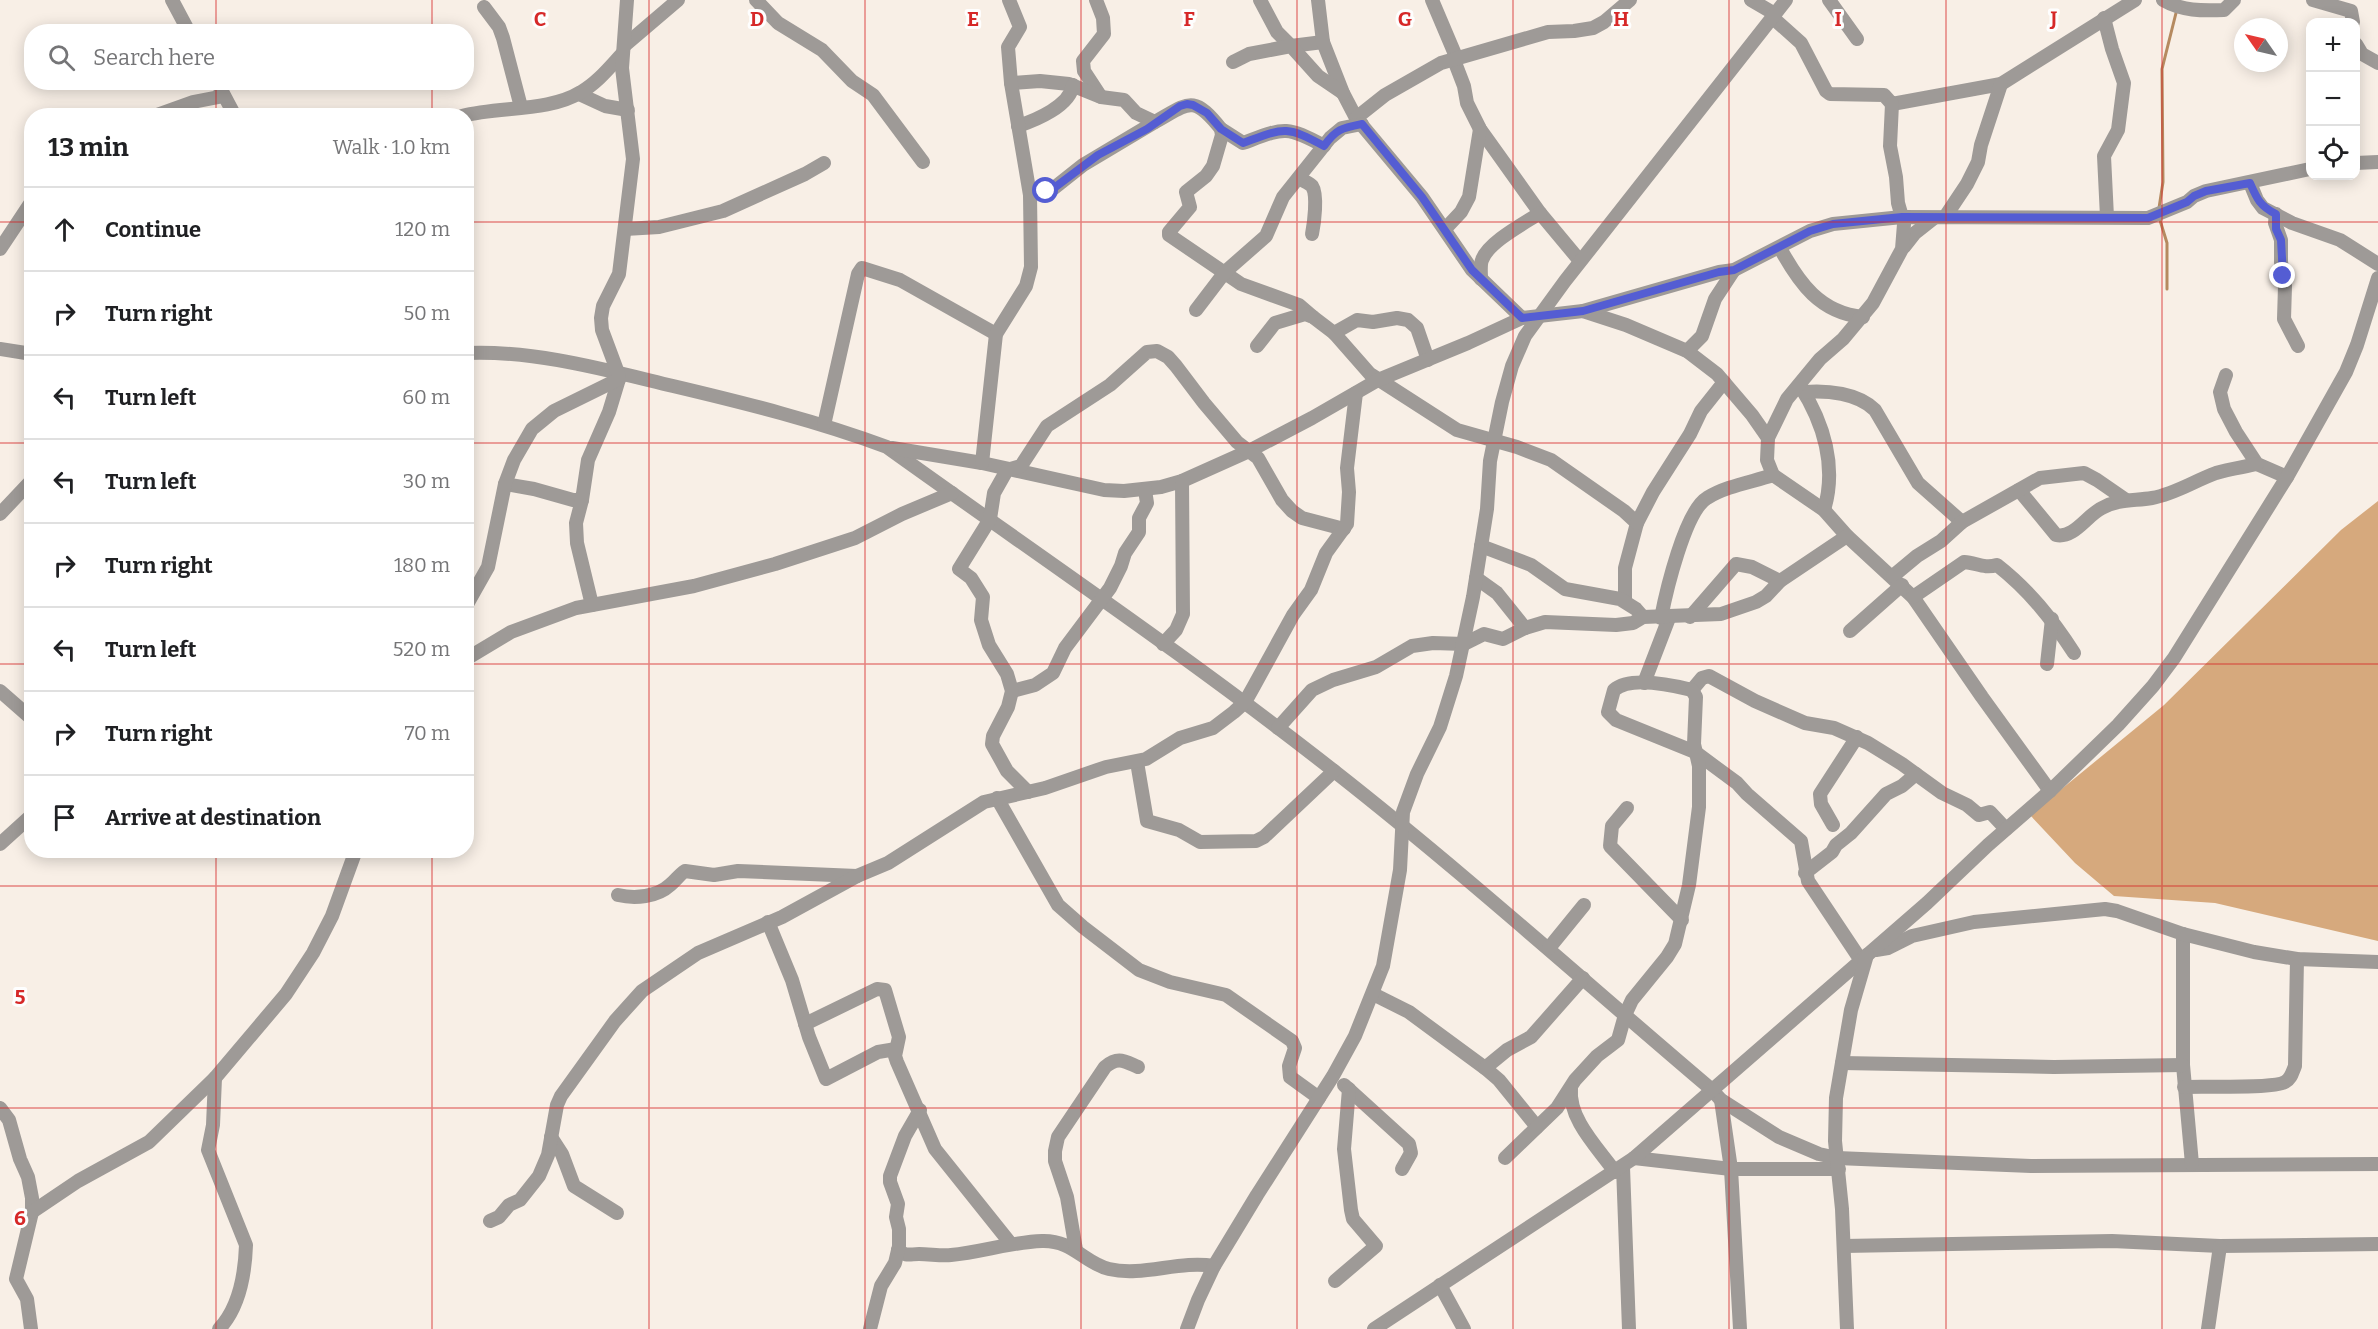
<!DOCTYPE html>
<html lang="en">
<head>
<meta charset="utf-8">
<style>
	body { margin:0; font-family:Bitter,serif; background:#f2f2f2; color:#202124 }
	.controls { position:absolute; right:18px; top:18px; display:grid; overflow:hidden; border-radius:12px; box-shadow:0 3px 15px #0003 }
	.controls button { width:54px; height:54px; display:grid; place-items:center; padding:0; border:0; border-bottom:2px solid #e0e0e0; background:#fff; color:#202124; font:30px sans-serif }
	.compass { position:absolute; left:2234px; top:18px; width:54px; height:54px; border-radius:50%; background:#fff; box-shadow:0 3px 15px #0003; rotate:304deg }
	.stop { position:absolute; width:18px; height:18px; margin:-14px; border:4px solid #545dd3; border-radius:50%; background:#fff }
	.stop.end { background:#545dd3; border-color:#fff; box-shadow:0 2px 6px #0008 }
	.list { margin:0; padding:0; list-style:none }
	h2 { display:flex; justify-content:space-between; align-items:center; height:78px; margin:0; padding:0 24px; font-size:26px }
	h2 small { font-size:20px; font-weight:400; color:#757577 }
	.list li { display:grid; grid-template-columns:39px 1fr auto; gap:18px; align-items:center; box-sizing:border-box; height:84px; padding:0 24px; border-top:2px solid #e0e0e0 }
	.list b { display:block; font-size:22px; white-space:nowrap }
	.list em { font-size:20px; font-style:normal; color:#757577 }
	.icon { flex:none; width:33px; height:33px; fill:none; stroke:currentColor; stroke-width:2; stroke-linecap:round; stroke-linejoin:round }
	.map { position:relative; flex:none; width:2378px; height:1329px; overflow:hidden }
	.search { position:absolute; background:#fff; box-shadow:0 3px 15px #0003; left:24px; top:24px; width:450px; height:66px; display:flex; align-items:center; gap:15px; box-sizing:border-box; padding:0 21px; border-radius:24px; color:#757577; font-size:22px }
	.panel { position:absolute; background:#fff; box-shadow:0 3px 15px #0003; left:24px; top:108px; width:450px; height:750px; border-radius:24px }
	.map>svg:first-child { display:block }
	.forest { fill:#d6a97d }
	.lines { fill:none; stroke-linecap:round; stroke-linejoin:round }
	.stream { stroke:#b58a60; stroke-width:3 }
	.minor { stroke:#9e9a97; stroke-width:14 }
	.route { stroke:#545dd3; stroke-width:8 }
	.grid { fill:none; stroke:#d62828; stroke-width:1.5; stroke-opacity:0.55 }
	.grid-label { font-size:20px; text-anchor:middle; font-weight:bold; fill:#d62828; stroke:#fefefe; stroke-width:6; stroke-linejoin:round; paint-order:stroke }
</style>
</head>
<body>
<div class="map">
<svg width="2378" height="1329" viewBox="0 0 2378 1329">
	<rect width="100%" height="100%" fill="#f8efe6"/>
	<!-- forest -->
	<polygon class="forest" points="2378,501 2378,941 2215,903 2114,896 2075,863 2030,815 2164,705 2341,530"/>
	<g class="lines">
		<!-- stream -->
		<g class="stream">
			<polyline points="2159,208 2163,182 2162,69 2177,9"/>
			<polyline points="2159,217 2167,243 2167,289"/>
		</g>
		<!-- minor -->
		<g class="minor">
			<polyline points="172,0 189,32"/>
			<polyline points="756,0 778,23 822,50 852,81 873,95 923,162"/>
			<polyline points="1096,0 1103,18 1104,34 1083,61 1084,71 1101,97"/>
			<polyline points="1260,0 1277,32 1291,46 1323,42"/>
			<polyline points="1318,0 1323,42 1343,93 1356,118 1422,197 1472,270 1522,318"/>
			<polyline points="1432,0 1457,59"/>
			<polyline points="1751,0 1775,14"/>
			<polyline points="1829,0 1857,39"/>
			<path d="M2163,0C2182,11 2202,11 2224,10L2234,0"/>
			<polyline points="2313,0 2351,11 2353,22"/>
			<polyline points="484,7 499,27 503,38 521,107"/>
			<polyline points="1773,18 1801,43 1826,91 1830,94 1884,95 1892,104 2001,84 2135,0"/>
			<polyline points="2104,18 2112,49 2124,83 2118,130 2104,156 2107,217"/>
			<polyline points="2356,44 2362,54 2378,63"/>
			<polyline points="624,46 678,0"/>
			<polyline points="1454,60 1464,86 1467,103 1480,129 1540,213 1580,261"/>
			<polyline points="1233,62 1249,54 1291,46 1318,76 1343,93"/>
			<polyline points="217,82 235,116"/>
			<path d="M1011,83L1040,81L1069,84L1101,97L1124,100L1136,113L1155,122C1189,103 1193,94 1221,129L1222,135L1213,166L1206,176L1186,192L1190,207L1169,232V235L1241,284L1299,305L1313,317"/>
			<polyline points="579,94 605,106 628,110"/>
			<polyline points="154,116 193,102 224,96"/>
			<path d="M462,116C499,106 549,112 581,92C597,83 609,68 622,54"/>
			<polyline points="1356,118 1385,95 1441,63 1548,32 1574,31 1593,28 1604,22 1630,0"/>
			<path d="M1018,126C1036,120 1070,106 1073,85"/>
			<path d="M1221,129L1243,143C1284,128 1285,125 1324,146"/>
			<polyline points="2356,163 2378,162"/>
			<path d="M1299,178C1303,181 1309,183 1312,186C1318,195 1314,224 1312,234"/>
			<polyline points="2250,183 2257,200 2263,208 2292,223 2340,240 2378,264"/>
			<polyline points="1030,195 1054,188 1083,165 1155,122"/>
			<polyline points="2276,214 2275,223 2281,240 2281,262 2285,286 2284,319 2298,346"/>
			<polyline points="1945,217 1967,184 1978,162 1981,145 2001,84"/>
			<polyline points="625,229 659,227 723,211 805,174 824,163"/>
			<polyline points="1445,229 1461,212 1469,197 1480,129"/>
			<polyline points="1904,247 1915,233 1934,218"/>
			<path d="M1780,248C1799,283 1820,313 1863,317"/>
			<polyline points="0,249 32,201"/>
			<path d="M1481,279C1481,273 1480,265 1482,260C1488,242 1525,223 1540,213"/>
			<polyline points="1196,310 1225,272 1266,236 1283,197 1330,138 1342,128 1362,124"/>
			<polyline points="1583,311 1626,325 1687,351 1717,374 1752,415 1768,438 1767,460 1773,475 1824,510 1847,536 1913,597 1982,697 2050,791"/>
			<polyline points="1334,333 1357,320 1373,322 1397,318 1408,320 1417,328 1428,360"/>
			<polyline points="1257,346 1275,323 1305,314 1313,317 1334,333 1370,374 1457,430 1517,447 1551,460 1624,511 1637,523 1625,568 1625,601"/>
			<polyline points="0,349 32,354"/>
			<polyline points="1687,351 1702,336 1715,299 1734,270"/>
			<path d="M466,353C535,350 606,370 673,386C745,403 817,421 887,447C1036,554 1189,657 1334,771C1464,873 1586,983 1711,1089L1721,1100L1779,1137L1819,1154L1837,1158L2031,1166L2378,1164"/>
			<polyline points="2226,375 2220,392 2224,409 2236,432 2257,464 2287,477"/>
			<path d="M1800,386C1824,423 1837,467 1824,510"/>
			<path d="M1804,392C1827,390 1858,393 1875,410L1918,483L1962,522"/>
			<polyline points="824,425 858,274 862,268 900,280 996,334"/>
			<polyline points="1768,438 1787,399 1820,359 1843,339 1873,303 1902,249 1904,224 1898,203 1896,177 1890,146 1892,104"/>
			<polyline points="892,448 982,463 1104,490 1124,491 1161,487 1182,481 1249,451 1312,418 1378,380 1468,343 1522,318 1583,311 1719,272 1734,270 1810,231 1833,224 1902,217 2148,218 2187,202 2194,196 2206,191 2310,169"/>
			<polyline points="982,463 996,334 1026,286 1031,267 1030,195 1011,83 1008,47 1020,27 1009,0"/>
			<polyline points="505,484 534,489 573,500 582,500"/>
			<path d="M2019,490L2056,535C2074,539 2087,515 2102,508C2118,499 2134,501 2152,498C2175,494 2194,481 2216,473C2229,469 2244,467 2257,464"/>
			<polyline points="0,514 32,480"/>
			<polyline points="1637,523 1653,492 1690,434 1701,411 1724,382"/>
			<polyline points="1481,546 1531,565 1565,589 1620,599 1636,609 1643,617"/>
			<polyline points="1893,576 1917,556 1941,541 1962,522 2040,478 2084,473 2097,480 2126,500"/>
			<polyline points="1476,578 1497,593 1525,628"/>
			<path d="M1913,597L1964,562C1977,563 1984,569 1997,565C2029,590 2052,619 2074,653"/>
			<polyline points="592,605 577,543 576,523 582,500 588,460 609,412 619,379"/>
			<polyline points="466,606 488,567 505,484 514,460 532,429 554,411 619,379 618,373 602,330 601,318 603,306 619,274 633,159 622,68 627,0"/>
			<polyline points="1690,617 1736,564 1752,567 1780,581"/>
			<path d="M1661,618C1666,592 1685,511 1707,498C1726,486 1752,482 1773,475"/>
			<polyline points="1850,631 1902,585"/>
			<polyline points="1163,644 1176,630 1183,614 1182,481"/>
			<polyline points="466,659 511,632 576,608 694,586 775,564 855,538 902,514 952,493"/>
			<polyline points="2047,664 2052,619"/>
			<polyline points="1644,683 1669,618"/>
			<path d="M1692,690C1672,685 1630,676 1614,690L1608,712L1616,720L1695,752L1737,783L1747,794L1801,841L1808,881L1860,959"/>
			<polyline points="1692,690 1702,678 1709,676 1755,701 1805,723 1834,728 1868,743 1902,764 1942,793 1967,805 1979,815 1990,812 2006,829"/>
			<polyline points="0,691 32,719"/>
			<polyline points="1012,691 1035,685 1053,673 1065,648 1110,588 1121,566 1125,553 1139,532 1139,518 1147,503 1145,490"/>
			<polyline points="1278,728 1312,690 1333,680 1376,667 1412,646 1433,643 1464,644 1484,634 1503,639 1525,628 1545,622 1616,625 1633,623 1643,617 1721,614 1756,602 1766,596 1780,581 1847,536"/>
			<polyline points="1137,762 1147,821 1179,830 1200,842 1256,841 1264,837 1334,771"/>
			<polyline points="1028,792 1007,771 992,744 993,736 1008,707 1012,691 1007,674 989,645 981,620 983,597 971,578 959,569 990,519 994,493 1007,470 1021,466 1047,426 1110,385 1147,352 1157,351 1168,357 1176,366 1204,403 1237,442 1258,458 1282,500 1292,511 1302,518 1344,529"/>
			<polyline points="997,798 1058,905 1083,927 1139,970 1170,982 1226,995 1292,1041 1295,1048 1289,1066 1290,1077 1319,1098"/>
			<polyline points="1627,808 1612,826 1610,846 1682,920"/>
			<polyline points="1833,825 1821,804 1820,794 1857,737"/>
			<polyline points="0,844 32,815"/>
			<polyline points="1805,873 1832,852 1836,845 1851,833 1886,794 1902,786 1916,774"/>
			<path d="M618,895C635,899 657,897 670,885C676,880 679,875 685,871L714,875L738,871L857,876"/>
			<polyline points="768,922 792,980 809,1037 826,1079 878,1052 896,1049"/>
			<polyline points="2183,934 2183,1065 2192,1164"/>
			<polyline points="1549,948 1584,905"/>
			<polyline points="1876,950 1888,948 1912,936 1974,922 2105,909 2117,911 2183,934 2254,952 2297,959 2378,962"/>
			<polyline points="1373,994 1409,1012 1485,1068 1499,1080 1537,1127"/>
			<polyline points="805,1024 877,989 885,990 899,1037 895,1056 897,1062 935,1149 1011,1244"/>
			<polyline points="1842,1063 2054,1067 2183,1065"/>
			<polyline points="1485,1068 1507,1050 1531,1037 1583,978"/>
			<path d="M215,1078L213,1125L208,1150L246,1245C245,1274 239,1308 219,1329"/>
			<polyline points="1344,1085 1409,1144 1411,1153 1402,1169"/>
			<path d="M2184,1087C2203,1086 2273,1089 2285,1082C2291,1079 2292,1073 2295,1066L2297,959"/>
			<path d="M1571,1088C1568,1119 1598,1148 1615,1172"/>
			<polyline points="1721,1100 1731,1169 1740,1329"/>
			<polyline points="0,1108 9,1120 20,1159 28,1177 32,1198 32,1212 16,1279 27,1299 31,1329"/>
			<polyline points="551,1137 562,1154 574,1186 617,1213"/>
			<polyline points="1505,1158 1557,1108 1575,1080 1597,1056 1618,1040 1625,1015 1632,1000 1667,957 1675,944 1689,885 1699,807 1699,766 1694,744 1696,697 1692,690"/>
			<polyline points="1634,1158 1731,1169 1839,1169"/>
			<polyline points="1623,1167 1629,1329"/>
			<polyline points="32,1212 78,1181 149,1142 215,1078 286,994 313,953 332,916 356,850"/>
			<polyline points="490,1221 499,1217 509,1205 520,1200 539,1176 548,1155 557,1105 561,1096 615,1021 642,991 698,953 782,917 857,876 888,863 984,802 1045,788 1106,767 1146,759 1180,738 1213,728 1234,712 1245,702 1254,686 1293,615 1311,590 1326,553 1347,524 1349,492 1347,468 1356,393"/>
			<polyline points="1844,1246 2112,1241 2220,1246 2378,1244"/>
			<path d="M898,1250C906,1257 910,1254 919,1254C930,1254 941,1256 951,1255C982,1252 1011,1242 1042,1241C1073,1240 1084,1263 1109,1269C1143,1277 1179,1260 1214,1266"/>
			<path d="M1076,1250L1067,1197L1055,1161V1151L1058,1137L1105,1067C1118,1056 1124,1061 1138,1067"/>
			<polyline points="1335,1281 1376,1246 1353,1219 1351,1210 1344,1149 1349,1089"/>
			<polyline points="1440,1285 1464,1329"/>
			<polyline points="870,1329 881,1286 895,1263 899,1246 899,1229 896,1217 898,1204 890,1182 890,1176 905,1136 920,1110"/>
			<polyline points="1187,1329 1198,1300 1214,1266 1257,1195 1333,1076 1355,1036 1383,966 1400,870 1403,812 1417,774 1440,727 1456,676 1473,597 1487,509 1490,461 1502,402 1512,366 1525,336 1565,281 1786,0"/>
			<polyline points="1374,1329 1634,1158 1927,903 1988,845 2050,791 2118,725 2153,686 2174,658 2287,477 2346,372 2357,345 2378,278"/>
			<polyline points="1847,1329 1842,1209 1835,1141 1836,1098 1851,1010 1867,955"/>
			<polyline points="2208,1329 2220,1246"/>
		</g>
	</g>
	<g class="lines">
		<!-- route -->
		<path class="route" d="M1046,191L1054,188L1098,155L1147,129L1180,106L1187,104L1193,105L1207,113L1221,129L1243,143C1284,128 1285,125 1324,146C1336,129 1342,128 1362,124L1422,197L1472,270L1522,318L1583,311L1719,272L1734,270L1810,231L1833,224L1902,217L2148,218L2187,202L2194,196L2206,191L2250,183C2257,199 2260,206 2276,214V229L2281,240L2283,276"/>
	</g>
	<!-- grid -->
	<path class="grid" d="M216,0V32M432,0V32M649,0V1329M865,0V1329M1081,0V1329M1297,0V1329M1513,0V1329M1729,0V1329M1946,0V1329M2162,0V1329M216,82V116M432,82V116M0,222H32M466,222H2378M0,443H32M466,443H2378M0,664H32M466,664H2378M216,850V1329M432,850V1329M0,886H2378M0,1108H2378"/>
	<g class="grid-label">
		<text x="540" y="26">C</text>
		<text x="757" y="26">D</text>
		<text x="973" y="26">E</text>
		<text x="1189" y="26">F</text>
		<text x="1405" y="26">G</text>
		<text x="1621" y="26">H</text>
		<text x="1838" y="26">I</text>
		<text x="2054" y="26">J</text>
		<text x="20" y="1004">5</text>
		<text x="20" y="1225">6</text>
	</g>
</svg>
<div class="controls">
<button>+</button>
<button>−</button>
<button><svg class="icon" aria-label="locate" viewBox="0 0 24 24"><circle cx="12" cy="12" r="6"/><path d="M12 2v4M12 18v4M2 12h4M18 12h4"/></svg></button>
</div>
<svg class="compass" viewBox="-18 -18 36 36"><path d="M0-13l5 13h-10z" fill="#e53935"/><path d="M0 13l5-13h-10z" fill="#757577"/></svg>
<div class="stop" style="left:1046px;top:191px"></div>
<div class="stop end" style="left:2283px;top:276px"></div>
<div class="search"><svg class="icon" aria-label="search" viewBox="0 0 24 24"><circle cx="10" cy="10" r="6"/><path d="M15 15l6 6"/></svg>Search here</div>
<section class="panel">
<h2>13 min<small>Walk · 1.0 km</small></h2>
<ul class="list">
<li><svg class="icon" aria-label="ahead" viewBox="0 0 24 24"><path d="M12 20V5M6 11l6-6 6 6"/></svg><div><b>Continue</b></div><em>120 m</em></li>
<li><svg class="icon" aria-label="right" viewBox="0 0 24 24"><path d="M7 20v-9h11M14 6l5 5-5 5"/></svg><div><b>Turn right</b></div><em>50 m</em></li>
<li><svg class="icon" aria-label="left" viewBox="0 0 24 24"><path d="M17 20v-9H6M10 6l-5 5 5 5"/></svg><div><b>Turn left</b></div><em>60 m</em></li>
<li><svg class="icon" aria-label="left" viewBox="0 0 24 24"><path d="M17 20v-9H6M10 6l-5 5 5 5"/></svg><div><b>Turn left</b></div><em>30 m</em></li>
<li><svg class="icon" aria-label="right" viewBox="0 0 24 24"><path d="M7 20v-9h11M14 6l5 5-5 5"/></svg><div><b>Turn right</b></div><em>180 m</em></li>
<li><svg class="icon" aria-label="left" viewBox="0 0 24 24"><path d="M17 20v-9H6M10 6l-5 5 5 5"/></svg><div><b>Turn left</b></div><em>520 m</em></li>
<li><svg class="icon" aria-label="right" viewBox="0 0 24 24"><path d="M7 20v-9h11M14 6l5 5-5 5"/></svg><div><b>Turn right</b></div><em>70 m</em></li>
<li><svg class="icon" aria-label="arrive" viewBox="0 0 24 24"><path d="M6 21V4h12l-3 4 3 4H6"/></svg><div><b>Arrive at destination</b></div></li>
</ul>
</section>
</div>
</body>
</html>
